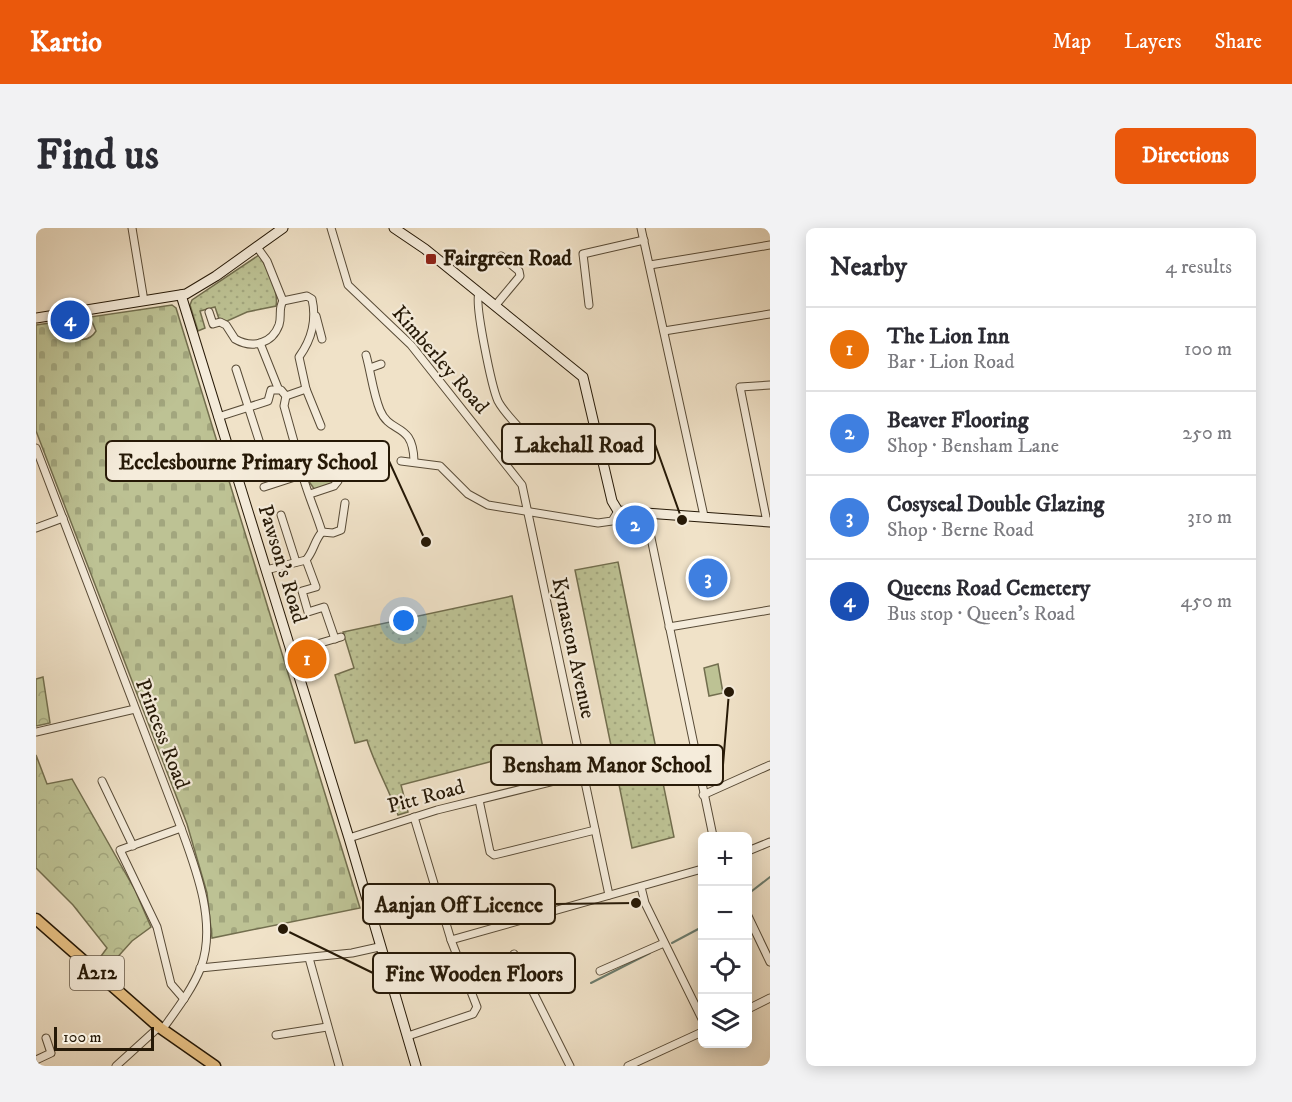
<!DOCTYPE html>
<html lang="en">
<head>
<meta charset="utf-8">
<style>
	body { margin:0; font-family:"IM FELL DW Pica",serif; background:#f2f2f3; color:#2b2b33 }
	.controls { position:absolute; right:18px; bottom:18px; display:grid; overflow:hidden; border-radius:9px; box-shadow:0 3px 15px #0003 }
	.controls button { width:54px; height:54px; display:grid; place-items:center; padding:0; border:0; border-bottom:2px solid #e1e1e2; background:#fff; color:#2b2b33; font:30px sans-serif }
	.scale { position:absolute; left:18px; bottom:15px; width:100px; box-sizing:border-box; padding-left:6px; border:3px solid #261907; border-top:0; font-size:16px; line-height:21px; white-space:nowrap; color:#261907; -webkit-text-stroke:4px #f5ecdb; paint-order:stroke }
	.you { position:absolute; left:368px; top:393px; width:21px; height:21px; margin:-15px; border:4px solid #fff; border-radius:50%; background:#1a73e8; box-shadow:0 0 0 9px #1a73e833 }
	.badge { display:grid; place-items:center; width:39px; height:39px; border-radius:50%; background:#ea580c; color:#fff; font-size:20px; font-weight:700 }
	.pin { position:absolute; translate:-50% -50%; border:3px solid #fff; box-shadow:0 2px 6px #0006 }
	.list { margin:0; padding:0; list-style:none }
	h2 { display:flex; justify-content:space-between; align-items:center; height:78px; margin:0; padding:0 24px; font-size:26px }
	h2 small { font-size:20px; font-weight:400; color:#7c7c81 }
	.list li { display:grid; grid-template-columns:39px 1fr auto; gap:18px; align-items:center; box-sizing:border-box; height:84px; padding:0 24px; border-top:2px solid #e1e1e2 }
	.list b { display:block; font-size:22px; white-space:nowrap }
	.list p { margin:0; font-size:20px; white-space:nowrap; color:#7c7c81 }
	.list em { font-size:20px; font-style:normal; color:#7c7c81 }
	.icon { flex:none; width:33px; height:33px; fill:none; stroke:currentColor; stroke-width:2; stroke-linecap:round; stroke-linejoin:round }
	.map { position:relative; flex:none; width:734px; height:838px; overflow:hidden; border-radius:9px }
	header { display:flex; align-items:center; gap:36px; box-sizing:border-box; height:84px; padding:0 30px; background:#ea580c; color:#fff }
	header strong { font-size:28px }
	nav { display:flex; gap:33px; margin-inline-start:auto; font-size:21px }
	.intro { display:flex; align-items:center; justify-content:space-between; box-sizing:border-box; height:144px; padding:0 36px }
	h1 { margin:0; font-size:42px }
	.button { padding:15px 27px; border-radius:9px; background:#ea580c; color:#fff; font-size:21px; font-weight:700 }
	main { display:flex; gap:36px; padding:0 36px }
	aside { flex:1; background:#fff; border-radius:9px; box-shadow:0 3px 15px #0003 }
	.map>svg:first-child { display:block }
	.grass { fill:#bdc294; stroke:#726e4e; stroke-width:1.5 }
	.cemetery { fill:url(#cemetery-stones); stroke:#726e4e; stroke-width:1.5 }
	.park { fill:url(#park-crowns); stroke:#726e4e; stroke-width:1.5 }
	.garden { fill:url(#garden-dots); stroke:#726e4e; stroke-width:1.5 }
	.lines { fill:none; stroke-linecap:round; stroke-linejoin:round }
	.stream { stroke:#6c7c6d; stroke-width:2 }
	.street-casing { stroke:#584b37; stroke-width:9 }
	.secondary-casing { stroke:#261907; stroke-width:11 }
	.primary-casing { stroke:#261907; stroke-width:13 }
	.street { stroke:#f5ecdb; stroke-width:7 }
	.secondary { stroke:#f5ecdb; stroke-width:9 }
	.primary { stroke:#e8c184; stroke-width:10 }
	.poi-dot { fill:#8f2418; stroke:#f5ecdb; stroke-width:2 }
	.labels { text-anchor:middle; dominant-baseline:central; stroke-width:4.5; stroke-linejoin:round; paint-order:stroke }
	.shield { fill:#f5ecdb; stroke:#645847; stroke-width:1.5 }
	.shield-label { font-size:20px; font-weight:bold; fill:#261907 }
	.poi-label { font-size:21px; font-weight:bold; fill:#261907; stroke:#f5ecdb; text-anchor:start }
	.street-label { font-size:21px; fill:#261907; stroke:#f5ecdb }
	.leader { fill:none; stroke:#261907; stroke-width:2 }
	.callout-dot { fill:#261907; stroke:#f5ecdb; stroke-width:2 }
	.callout { fill:#f5ecdb; stroke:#261907; stroke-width:2 }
	.callout-label { font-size:22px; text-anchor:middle; font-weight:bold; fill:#261907 }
</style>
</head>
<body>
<header>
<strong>Kartio</strong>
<nav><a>Map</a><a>Layers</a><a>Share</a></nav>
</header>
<div class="intro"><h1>Find us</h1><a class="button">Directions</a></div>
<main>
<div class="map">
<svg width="734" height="838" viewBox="0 0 734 838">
	<defs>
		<pattern id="cemetery-stones" width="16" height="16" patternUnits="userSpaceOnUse" patternTransform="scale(1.5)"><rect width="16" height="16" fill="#bdc294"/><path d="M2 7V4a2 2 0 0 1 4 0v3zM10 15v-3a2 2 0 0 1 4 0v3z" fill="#a2a67e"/></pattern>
		<pattern id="park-crowns" width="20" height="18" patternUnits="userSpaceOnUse" patternTransform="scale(1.5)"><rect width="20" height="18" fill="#bdc294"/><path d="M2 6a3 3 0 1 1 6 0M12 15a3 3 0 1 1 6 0" fill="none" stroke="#a2a67e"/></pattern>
		<pattern id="garden-dots" width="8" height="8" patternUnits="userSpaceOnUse" patternTransform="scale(1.5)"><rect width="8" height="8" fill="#bdc294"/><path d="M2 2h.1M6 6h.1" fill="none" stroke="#a2a67e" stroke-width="1.8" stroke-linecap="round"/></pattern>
	</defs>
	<rect width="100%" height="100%" fill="#f0e2c8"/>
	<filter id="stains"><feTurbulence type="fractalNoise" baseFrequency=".00333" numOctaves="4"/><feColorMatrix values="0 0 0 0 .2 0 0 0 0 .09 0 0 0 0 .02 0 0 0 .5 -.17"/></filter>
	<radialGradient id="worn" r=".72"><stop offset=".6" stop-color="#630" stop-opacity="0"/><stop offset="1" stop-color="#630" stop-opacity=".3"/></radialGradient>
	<!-- grass -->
	<polygon class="grass" points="682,436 687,465 673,468 668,440"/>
	<!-- cemetery -->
	<path class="cemetery" d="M136,77L140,80L324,680L176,710L171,665L151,596L0,203V97L27,93L30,108C41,112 53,115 60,103L54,89Z"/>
	<!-- park -->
	<g class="park">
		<polygon points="287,221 294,229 297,247 300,249 298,256 279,262 269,248 267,231"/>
		<polygon points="7,449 14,495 0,498 0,451"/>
		<polygon points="0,527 11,556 36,551 99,662 115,699 96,713 69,743 60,735 71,720 37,677 0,640"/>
	</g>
	<!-- garden -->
	<g class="garden">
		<path d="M223,27C231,39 243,63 240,78L211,84L189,94L183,91L179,79L164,83L169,100L162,103L154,77L156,72Z"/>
		<polygon points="582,334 638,609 596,620 539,342"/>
		<path d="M476,368L507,520L365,557L372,584L362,587C353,561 339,538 331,512L319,515L299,447L318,440L307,404Z"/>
	</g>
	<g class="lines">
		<!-- stream -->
		<g class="stream">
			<polyline points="712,666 734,649"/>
			<polyline points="636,715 666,699"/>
			<polyline points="555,755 614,725"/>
		</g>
		<!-- street casing -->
		<g class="street-casing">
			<g id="street">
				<polyline points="96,0 108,73"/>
				<polyline points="295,0 312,57 375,117 486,257 573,667"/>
				<polyline points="605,0 668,288"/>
				<polyline points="221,19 231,33 247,73"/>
				<polyline points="614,37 734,17"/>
				<path d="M443,65C438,75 456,160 462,173C469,187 490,206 501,219"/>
				<path d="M247,73L271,68L276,71C281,93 276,111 263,129L270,161L285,198"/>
				<polyline points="553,77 547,26 608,12"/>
				<polyline points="459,78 484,48 483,43 465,28"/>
				<path d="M173,84L177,96L184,94L190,97L199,111C216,121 236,116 243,97C246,88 242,81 247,73"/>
				<polyline points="280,88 286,111"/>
				<polyline points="628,103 734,86"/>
				<polyline points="224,115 242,160"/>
				<path d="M330,127C335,145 337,165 344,182C354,207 377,193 378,233"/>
				<polyline points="334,140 345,136"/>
				<polyline points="200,141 228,228"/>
				<polyline points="250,168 270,161"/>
				<polyline points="182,189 232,173 235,162 245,162 250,168 248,178 262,228"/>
				<path d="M0,220L145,600C160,641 181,695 165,739C156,762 141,781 126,802"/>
				<polyline points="365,233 404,238 432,266 452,277 562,295 576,293 582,283"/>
				<polyline points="228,259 265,247"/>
				<polyline points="610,286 677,608"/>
				<polyline points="245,287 260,334"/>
				<polyline points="731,294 704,159 734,157"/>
				<polyline points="0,300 27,290"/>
				<polyline points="286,304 297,305 305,302 309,275"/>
				<polyline points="270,332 280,359 266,363 272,384 288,379 299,411"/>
				<path d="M230,342L270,332C278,323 278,313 286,304C278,278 266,254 262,228L288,220L295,226L302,253L298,258L274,266"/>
				<polyline points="633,399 734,382"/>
				<polyline points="254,424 305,409"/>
				<polyline points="0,504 99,481"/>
				<polyline points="66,553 97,618"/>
				<polyline points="667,567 734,537"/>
				<polyline points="443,572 454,624 458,627 559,602"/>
				<polyline points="145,600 84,622 121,699 135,756 148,771"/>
				<polyline points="313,610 401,582 547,546"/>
				<polyline points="712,623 734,614"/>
				<polyline points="605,659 609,675 666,791"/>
				<polyline points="712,688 734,734"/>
				<polyline points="415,712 666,641"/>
				<polyline points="478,726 534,838"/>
				<polyline points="273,730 303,838"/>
				<polyline points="164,740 316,725 343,719"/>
				<polyline points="564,743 628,715"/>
				<polyline points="712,781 734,770"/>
				<polyline points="240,807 291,799"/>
				<polyline points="372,808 437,786 441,779 415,712 378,589"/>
				<polyline points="0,832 15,825 10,810"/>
				<polyline points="80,838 123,799"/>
				<polyline points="592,838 666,804"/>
			</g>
		</g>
		<!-- secondary casing -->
		<g class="secondary-casing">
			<g id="secondary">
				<polyline points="358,0 389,21 547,149 576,273 582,283 734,294"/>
				<polyline points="145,67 313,610 380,838"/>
				<polyline points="0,90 150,66 180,48 247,0"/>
			</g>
		</g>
		<!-- primary casing -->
		<g class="primary-casing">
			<polyline id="primary" points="0,691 123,799 179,838"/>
		</g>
		<!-- street -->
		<use href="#street" class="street"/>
		<!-- secondary -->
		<use href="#secondary" class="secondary"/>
		<!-- primary -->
		<use href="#primary" class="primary"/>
	</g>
	<!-- markers -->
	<rect class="poi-dot" x="389" y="25" width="12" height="12" rx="3"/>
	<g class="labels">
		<!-- shield labels -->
		<rect class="shield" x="34" y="728" width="54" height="34" rx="4.5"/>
		<g class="shield-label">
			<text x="61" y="745">A212</text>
		</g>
		<!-- poi labels -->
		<g class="poi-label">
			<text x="407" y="31">Fairgreen Road</text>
		</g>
		<!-- street labels -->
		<g class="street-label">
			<text transform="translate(404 132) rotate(49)">Kimberley Road</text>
			<text transform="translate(246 336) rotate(73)">Pawson's Road</text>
			<text transform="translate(537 420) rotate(78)">Kynaston Avenue</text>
			<text transform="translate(126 506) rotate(69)">Princess Road</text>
			<text transform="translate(390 569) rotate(-15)">Pitt Road</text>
		</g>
	</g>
	<!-- callouts -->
	<path class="leader" d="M646 292L619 216M390 314L353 233M693 464L687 537M600 675L519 676M247 701L337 745"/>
	<g class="callout-dot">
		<circle cx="646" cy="292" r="6"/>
		<circle cx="390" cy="314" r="6"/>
		<circle cx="693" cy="464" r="6"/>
		<circle cx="600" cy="675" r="6"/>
		<circle cx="247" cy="701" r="6"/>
	</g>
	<g class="callout">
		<rect x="466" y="196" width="153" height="40" rx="6"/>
		<rect x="70" y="213" width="283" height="40" rx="6"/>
		<rect x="455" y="517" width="232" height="40" rx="6"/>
		<rect x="327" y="656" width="192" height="40" rx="6"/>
		<rect x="337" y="725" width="202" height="40" rx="6"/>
	</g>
	<g class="callout-label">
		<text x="543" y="224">Lakehall Road</text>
		<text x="212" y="241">Ecclesbourne Primary School</text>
		<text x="571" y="544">Bensham Manor School</text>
		<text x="423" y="684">Aanjan Off Licence</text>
		<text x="438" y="753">Fine Wooden Floors</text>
	</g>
	<rect width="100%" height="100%" filter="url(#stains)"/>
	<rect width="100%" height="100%" fill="url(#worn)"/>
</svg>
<div class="controls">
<button>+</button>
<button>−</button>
<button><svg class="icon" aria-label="locate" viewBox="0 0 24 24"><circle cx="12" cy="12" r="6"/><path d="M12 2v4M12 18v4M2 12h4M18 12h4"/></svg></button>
<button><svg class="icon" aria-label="layers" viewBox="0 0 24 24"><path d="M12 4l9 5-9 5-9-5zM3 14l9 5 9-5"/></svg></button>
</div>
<div class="scale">100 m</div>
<div class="you"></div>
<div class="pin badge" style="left:271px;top:431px;background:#e8710a">1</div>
<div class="pin badge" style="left:599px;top:297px;background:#3f7fe0">2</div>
<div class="pin badge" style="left:672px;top:350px;background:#3f7fe0">3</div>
<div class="pin badge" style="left:34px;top:92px;background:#1a4fb4">4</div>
</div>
<aside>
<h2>Nearby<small>4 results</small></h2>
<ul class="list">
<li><span class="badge" style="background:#e8710a">1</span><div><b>The Lion Inn</b><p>Bar · Lion Road</p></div><em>100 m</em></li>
<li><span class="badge" style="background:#3f7fe0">2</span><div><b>Beaver Flooring</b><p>Shop · Bensham Lane</p></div><em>250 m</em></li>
<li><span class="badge" style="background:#3f7fe0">3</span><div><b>Cosyseal Double Glazing</b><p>Shop · Berne Road</p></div><em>310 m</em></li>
<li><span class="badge" style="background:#1a4fb4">4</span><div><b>Queens Road Cemetery</b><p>Bus stop · Queen's Road</p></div><em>450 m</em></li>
</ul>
</aside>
</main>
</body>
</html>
